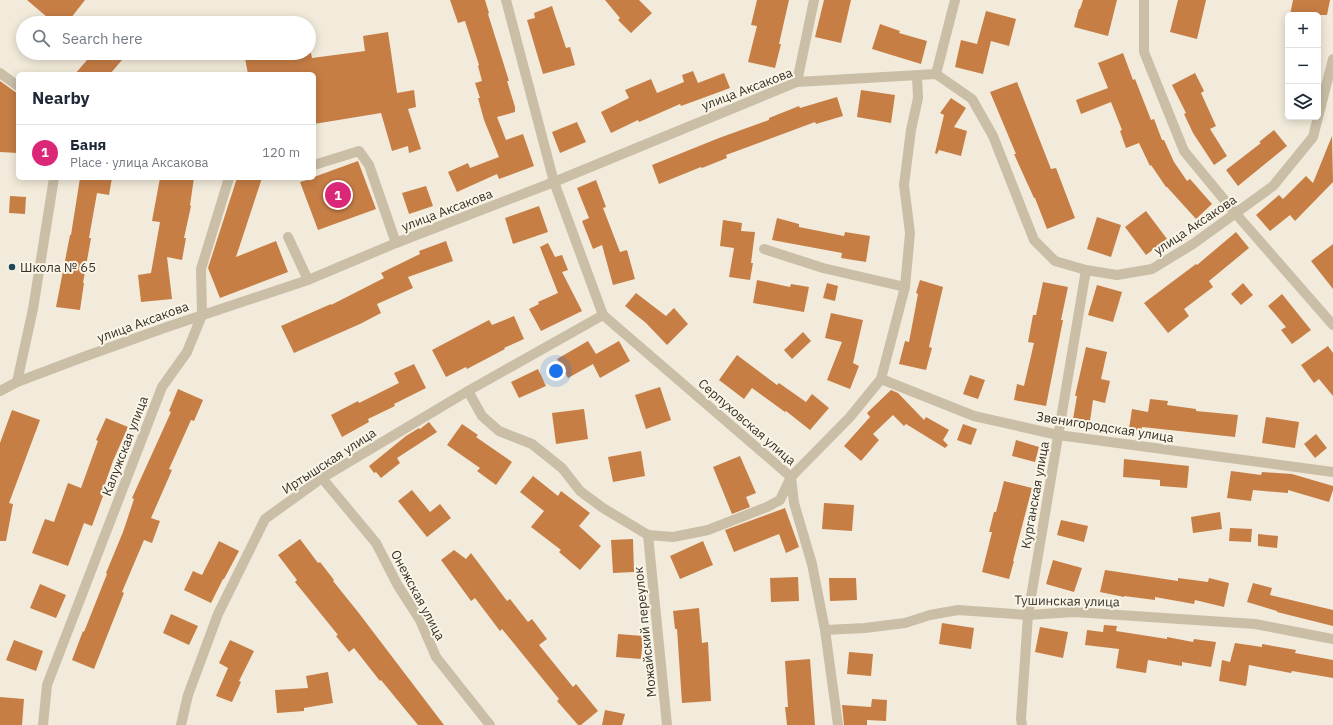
<!DOCTYPE html>
<html lang="en">
<head>
<meta charset="utf-8">
<style>
	body { margin:0; font-family:"IBM Plex Sans",sans-serif; background:#f2f2f3; color:#1f2937 }
	.controls { position:absolute; right:12px; top:12px; display:grid; overflow:hidden; border-radius:6px; box-shadow:0 2px 10px #0003 }
	.controls button { width:36px; height:36px; display:grid; place-items:center; padding:0; border:0; border-bottom:1px solid #e0e1e3; background:#fff; color:#1f2937; font:20px sans-serif }
	.you { position:absolute; left:556px; top:371px; width:14px; height:14px; margin:-10px; border:3px solid #fff; border-radius:50%; background:#1a73e8; box-shadow:0 0 0 6px #1a73e833 }
	.badge { display:grid; place-items:center; width:26px; height:26px; border-radius:50%; background:#db2777; color:#fff; font-size:13px; font-weight:700 }
	.pin { position:absolute; translate:-50% -50%; border:2px solid #fff; box-shadow:0 1px 4px #0006 }
	.list { margin:0; padding:0; list-style:none }
	h2 { display:flex; justify-content:space-between; align-items:center; height:52px; margin:0; padding:0 16px; font-size:17px }
	h2 small { font-size:13px; font-weight:400; color:#747a83 }
	.list li { display:grid; grid-template-columns:26px 1fr auto; gap:12px; align-items:center; box-sizing:border-box; height:56px; padding:0 16px; border-top:1px solid #e0e1e3 }
	.list b { display:block; font-size:15px; white-space:nowrap }
	.list p { margin:0; font-size:13px; white-space:nowrap; color:#747a83 }
	.list em { font-size:13px; font-style:normal; color:#747a83 }
	.icon { flex:none; width:22px; height:22px; fill:none; stroke:currentColor; stroke-width:2; stroke-linecap:round; stroke-linejoin:round }
	.map { position:relative; flex:none; width:1333px; height:725px; overflow:hidden }
	.search { position:absolute; background:#fff; box-shadow:0 2px 10px #0003; left:16px; top:16px; width:300px; height:44px; display:flex; align-items:center; gap:10px; box-sizing:border-box; padding:0 14px; border-radius:22px; color:#747a83; font-size:15px }
	.panel { position:absolute; background:#fff; box-shadow:0 2px 10px #0003; left:16px; top:72px; width:300px; height:108px; border-radius:6px }
	.map>svg:first-child { display:block }
	.building { fill:#c67e45 }
	.lines { fill:none; stroke-linecap:round; stroke-linejoin:round }
	.minor { stroke:#cabea7; stroke-width:10 }
	.poi-dot { fill:#1d4858; stroke:#f9f5e7; stroke-width:1.5 }
	.labels { text-anchor:middle; dominant-baseline:central; stroke-width:4; stroke-linejoin:round; paint-order:stroke }
	.street-label { font-size:13px; fill:#362f27; stroke:#f9f5e7 }
	.poi-label { font-size:13px; fill:#362f27; stroke:#f9f5e7; text-anchor:start }
</style>
</head>
<body>
<div class="map">
<svg width="1333" height="725" viewBox="0 0 1333 725">
	<rect width="100%" height="100%" fill="#f2ebdb"/>
	<!-- building -->
	<g class="building">
		<polygon points="27,0 85,0 67,23 54,23"/>
		<polygon points="450,0 485,0 489,13 488,14 509,81 507,81 515,107 515,112 497,117 506,140 523,134 534,166 499,179 497,174 457,192 448,172 468,163 470,168 499,157 484,120 478,98 480,98 475,83 482,81 478,66 479,65 465,21 458,23"/>
		<polygon points="605,0 639,0 652,13 631,33 618,20 620,18"/>
		<polygon points="757,0 789,0 779,44 781,44 775,68 748,62 757,26 751,25"/>
		<polygon points="824,0 851,0 841,43 815,37"/>
		<polygon points="1083,0 1117,0 1108,36 1074,27 1079,9 1080,9"/>
		<polygon points="1178,0 1206,0 1197,39 1170,32"/>
		<polygon points="1293,0 1330,0 1327,15 1290,15"/>
		<polygon points="552,6 566,48 570,47 575,65 543,74 527,20 535,18 534,13"/>
		<polygon points="986,11 1016,19 1009,46 991,41 983,74 955,67 961,40 977,44"/>
		<polygon points="880,24 900,31 899,33 927,41 921,64 872,49"/>
		<polygon points="388,32 397,93 414,90 416,107 408,109 421,149 409,153 408,146 392,151 381,113 314,124 314,74 248,74 244,53 311,53 312,58 365,51 363,36"/>
		<polygon points="93,53 128,53 110,74 75,74"/>
		<polygon points="1123,53 1133,80 1135,79 1151,120 1154,119 1162,140 1164,140 1174,162 1187,181 1190,179 1212,204 1196,219 1167,187 1166,187 1151,165 1150,166 1139,143 1126,148 1120,131 1122,130 1111,102 1081,114 1076,100 1108,88 1098,63"/>
		<polygon points="693,71 698,83 724,73 730,88 681,106 680,104 639,122 638,120 611,133 601,112 629,98 625,90 651,79 657,93 684,82 682,75"/>
		<polygon points="1195,73 1204,91 1201,93 1216,126 1210,129 1227,156 1214,165 1193,133 1184,114 1186,113 1172,85"/>
		<polygon points="0,81 18,94 18,153 0,152"/>
		<polygon points="1017,82 1051,169 1056,168 1075,218 1047,229 1035,198 1034,198 1014,154 1016,154 990,92"/>
		<polygon points="861,90 895,95 891,123 857,117"/>
		<polygon points="837,97 843,116 816,124 815,122 726,155 727,158 702,168 701,167 659,184 652,165 719,138 769,120 769,118 799,106 800,108"/>
		<polygon points="951,98 966,108 954,127 967,131 961,156 939,150 937,154 935,153 944,115 940,113"/>
		<polygon points="577,122 586,142 560,153 552,132"/>
		<polygon points="1274,130 1287,146 1238,186 1226,170 1261,143 1259,142"/>
		<polygon points="1332,136 1333,182 1295,221 1290,215 1270,231 1256,215 1279,195 1283,199 1306,176 1313,183"/>
		<polygon points="358,161 376,209 318,230 300,182 314,178 314,177"/>
		<polygon points="80,178 112,178 109,195 97,193 89,238 91,238 83,283 84,283 80,310 56,307 70,235 71,235"/>
		<polygon points="160,178 194,178 190,205 191,206 184,238 186,238 182,260 167,257 172,299 141,302 138,275 151,273 160,222 152,221"/>
		<polygon points="237,178 262,178 236,257 276,241 288,272 220,298 208,268"/>
		<polygon points="596,180 606,207 603,208 620,252 627,250 635,279 613,285 602,245 593,249 582,221 589,218 577,188"/>
		<polygon points="426,186 433,206 409,214 402,193"/>
		<polygon points="10,196 26,197 25,214 9,213"/>
		<polygon points="539,206 548,232 513,244 505,218"/>
		<polygon points="1146,211 1167,239 1146,255 1125,227"/>
		<polygon points="1097,217 1121,225 1111,257 1087,249"/>
		<polygon points="777,218 799,224 799,227 844,236 845,232 870,236 866,262 841,258 842,253 772,240"/>
		<polygon points="723,220 742,223 741,231 755,232 751,263 753,263 750,280 729,277 734,248 720,246"/>
		<polygon points="1236,232 1249,248 1209,281 1213,287 1184,309 1189,316 1168,333 1144,303 1196,264 1197,265"/>
		<polygon points="446,241 453,261 408,277 413,288 377,304 381,313 360,324 294,353 281,326 331,304 331,305 384,278 381,273 420,254 419,251"/>
		<polygon points="548,243 555,257 562,255 568,270 562,272 582,311 541,331 529,309 539,304 538,302 558,293 540,247"/>
		<polygon points="1333,244 1333,289 1311,261"/>
		<polygon points="757,280 790,287 791,284 809,287 804,312 753,303"/>
		<polygon points="920,280 943,287 929,347 932,348 926,370 899,364 905,341 909,342 918,294 916,293"/>
		<polygon points="1043,282 1068,287 1061,320 1063,320 1046,406 1014,400 1017,384 1024,386 1034,343 1028,342 1033,315 1036,315"/>
		<polygon points="827,283 838,286 835,301 823,298"/>
		<polygon points="1243,283 1253,295 1241,305 1231,294"/>
		<polygon points="1097,285 1122,292 1113,322 1088,315"/>
		<polygon points="636,293 666,316 674,308 688,324 667,345 646,323 625,306"/>
		<polygon points="1282,294 1311,330 1292,344 1281,330 1286,327 1268,306"/>
		<polygon points="831,313 863,320 853,363 859,366 850,389 827,380 842,342 825,338"/>
		<polygon points="514,316 524,339 504,348 505,349 467,369 466,367 446,377 432,350 489,320 492,325"/>
		<polygon points="803,332 811,341 792,359 784,350"/>
		<polygon points="588,341 596,354 619,341 630,361 600,378 593,364 568,378 557,359"/>
		<polygon points="1328,346 1333,353 1333,396 1319,379 1314,383 1301,365"/>
		<polygon points="1086,347 1107,352 1101,379 1110,381 1105,403 1093,400 1089,428 1072,425 1077,396 1075,396"/>
		<polygon points="737,355 777,385 779,383 806,402 812,394 829,408 810,430 786,411 785,412 752,388 744,399 719,380"/>
		<polygon points="414,364 426,388 394,404 395,406 368,419 369,422 342,437 331,415 358,401 359,403 399,383 394,373"/>
		<polygon points="538,369 546,386 519,398 511,382"/>
		<polygon points="970,375 985,380 978,399 963,394"/>
		<polygon points="660,387 671,420 646,429 635,395"/>
		<polygon points="178,389 203,400 194,421 191,420 169,469 172,470 151,518 160,521 152,543 144,540 122,592 124,593 94,669 72,660 83,631 84,632 107,574 106,573 123,532 134,499 132,498 171,412 169,411"/>
		<polygon points="891,390 898,393 924,420 926,417 949,430 943,440 948,445 945,448 906,424 904,426 893,415 873,434 879,440 861,461 844,446 870,417 867,413"/>
		<polygon points="1150,399 1168,401 1167,405 1196,409 1196,411 1238,415 1235,437 1142,427 1141,431 1129,429 1132,409 1148,412"/>
		<polygon points="584,409 588,439 556,444 552,413"/>
		<polygon points="12,410 40,420 9,503 13,504 6,541 0,541 0,443"/>
		<polygon points="1266,417 1299,422 1295,448 1262,443"/>
		<polygon points="106,418 128,427 113,461 101,495 103,496 92,526 84,523 68,566 32,553 45,519 54,522 68,483 81,488 98,441 96,440"/>
		<polygon points="429,422 437,432 397,458 400,463 381,478 376,472 374,473 369,466 406,436 419,428 420,429"/>
		<polygon points="462,424 478,435 476,437 512,462 496,485 477,471 480,468 447,445"/>
		<polygon points="963,424 977,429 971,445 957,440"/>
		<polygon points="1316,434 1327,448 1315,458 1304,444"/>
		<polygon points="1016,440 1039,447 1035,462 1012,456"/>
		<polygon points="641,451 645,476 613,482 608,457"/>
		<polygon points="740,456 756,493 746,497 750,507 732,514 713,467"/>
		<polygon points="1124,459 1189,466 1187,488 1160,486 1160,480 1123,477"/>
		<polygon points="1231,471 1261,475 1262,472 1292,474 1333,486 1333,490 1329,502 1288,490 1288,493 1253,490 1251,501 1227,498"/>
		<polygon points="533,476 558,496 561,491 590,513 579,526 601,546 580,570 559,552 561,550 531,527 544,511 520,492"/>
		<polygon points="1004,481 1032,488 1013,561 1014,561 1009,579 982,572 992,532 989,532 994,512 996,512"/>
		<polygon points="412,490 430,512 440,504 451,518 427,537 398,501"/>
		<polygon points="824,503 854,505 852,531 822,529"/>
		<polygon points="785,508 799,547 786,553 779,534 734,552 725,530"/>
		<polygon points="1220,512 1222,529 1193,533 1191,517"/>
		<polygon points="1061,520 1088,526 1084,542 1057,535"/>
		<polygon points="1230,528 1252,529 1251,542 1229,541"/>
		<polygon points="1258,534 1278,536 1277,548 1258,546"/>
		<polygon points="300,539 318,563 320,562 334,580 333,581 358,612 444,725 418,725 381,680 380,681 354,648 349,652 336,636 338,635 295,582 297,580 278,555"/>
		<polygon points="633,539 634,572 613,573 611,540"/>
		<polygon points="219,541 239,551 224,579 223,579 211,603 184,590 193,571 202,575"/>
		<polygon points="703,541 713,565 680,579 670,556"/>
		<polygon points="454,550 466,559 471,553 507,601 510,599 528,622 532,619 547,639 539,645 573,687 576,684 598,711 581,725 578,725 557,701 559,699 502,629 500,631 475,598 471,601 441,560"/>
		<polygon points="1053,560 1082,568 1074,592 1046,584"/>
		<polygon points="1105,570 1178,581 1178,578 1208,582 1209,578 1229,583 1224,607 1195,600 1194,604 1155,597 1155,600 1124,596 1124,597 1100,592"/>
		<polygon points="798,577 799,601 771,602 770,578"/>
		<polygon points="829,578 856,578 857,600 830,601"/>
		<polygon points="1253,583 1272,588 1270,595 1333,610 1333,626 1277,612 1277,611 1247,602"/>
		<polygon points="40,584 66,595 56,618 30,608"/>
		<polygon points="699,608 702,643 708,642 711,701 682,703 677,629 675,629 673,611"/>
		<polygon points="171,614 198,626 189,645 163,633"/>
		<polygon points="942,623 974,628 971,649 939,644"/>
		<polygon points="1104,625 1117,626 1116,631 1167,639 1167,637 1193,642 1194,639 1216,642 1211,667 1182,662 1182,666 1148,660 1146,673 1116,668 1119,649 1085,645 1087,630 1103,632"/>
		<polygon points="1040,627 1068,632 1063,658 1035,652"/>
		<polygon points="618,634 643,636 641,659 616,657"/>
		<polygon points="14,640 43,651 36,671 6,660"/>
		<polygon points="230,640 254,651 239,681 241,682 232,702 216,696 228,668 219,663"/>
		<polygon points="1235,643 1262,647 1262,644 1296,650 1295,653 1333,660 1333,678 1292,671 1291,673 1249,665 1246,686 1219,681 1222,660 1230,662"/>
		<polygon points="849,652 873,654 871,676 847,674"/>
		<polygon points="810,659 815,725 787,725 785,707 788,707 785,661"/>
		<polygon points="328,672 333,703 304,708 304,711 277,713 275,690 308,688 306,676"/>
		<polygon points="0,697 24,699 22,725 0,725"/>
		<polygon points="872,699 887,700 886,721 867,720 867,725 844,725 842,705 871,707"/>
		<polygon points="605,710 625,714 622,725 602,725"/>
	</g>
	<g class="lines">
		<!-- minor -->
		<g class="minor">
			<polyline points="506,0 554,182 603,315 791,477 794,503 812,564 825,630 838,725"/>
			<polyline points="1144,0 1144,52 1184,151 1236,214 1333,325"/>
			<polyline points="0,73 18,86"/>
			<polyline points="936,74 955,0"/>
			<polyline points="797,82 814,0"/>
			<polyline points="314,165 359,151 369,165 396,243"/>
			<polyline points="288,237 308,280"/>
			<polyline points="764,249 823,268 905,287"/>
			<polyline points="881,379 974,416 1058,435 1333,472"/>
			<polyline points="17,382 33,309 54,178"/>
			<polyline points="0,391 17,382 86,356 167,327 308,280 396,243 554,182 797,82 936,74 972,99 993,136 1034,240 1055,261 1086,270 1117,275 1152,269 1193,244 1273,186 1313,137 1333,59"/>
			<polyline points="468,391 482,416 499,431 532,444 562,468 580,491 603,508 648,535 673,537 708,530 767,507 780,500 791,477 850,417 881,379 905,287 910,233 904,185 911,130 918,98 917,76"/>
			<polyline points="322,478 376,543 397,584 420,620 436,657 490,725"/>
			<polyline points="648,535 667,725"/>
			<polyline points="825,630 865,628 905,623 930,615 958,610 1028,615 1074,612 1255,624 1333,639"/>
			<polyline points="43,725 47,685 162,387 187,352 202,315 201,269 229,178"/>
			<polyline points="181,725 188,695 218,614 265,519 322,478 468,391 603,315"/>
			<polyline points="1022,725 1021,719 1028,615 1086,270"/>
		</g>
	</g>
	<!-- markers -->
	<circle class="poi-dot" cx="12" cy="267" r="4"/>
	<g class="labels">
		<!-- street labels -->
		<g class="street-label">
			<text transform="translate(747 89) rotate(-21)">улица Аксакова</text>
			<text transform="translate(447 210) rotate(-21)">улица Аксакова</text>
			<text transform="translate(1195 225) rotate(-34)">улица Аксакова</text>
			<text transform="translate(143 322) rotate(-20)">улица Аксакова</text>
			<text transform="translate(747 422) rotate(41)">Серпуховская улица</text>
			<text transform="translate(1105 427) rotate(9)">Звенигородская улица</text>
			<text transform="translate(125 446) rotate(-69)">Калужская улица</text>
			<text transform="translate(329 461) rotate(-33)">Иртышская улица</text>
			<text transform="translate(1035 495) rotate(-80)">Курганская улица</text>
			<text transform="translate(418 595) rotate(62)">Онежская улица</text>
			<text transform="translate(1067 601) rotate(1)">Тушинская улица</text>
			<text transform="translate(645 632) rotate(-96)">Можайский переулок</text>
		</g>
		<!-- poi labels -->
		<g class="poi-label">
			<text x="20" y="267">Школа № 65</text>
		</g>
	</g>
</svg>
<div class="controls">
<button>+</button>
<button>−</button>
<button><svg class="icon" aria-label="layers" viewBox="0 0 24 24"><path d="M12 4l9 5-9 5-9-5zM3 14l9 5 9-5"/></svg></button>
</div>
<div class="you"></div>
<div class="pin badge" style="left:338px;top:195px">1</div>
<div class="search"><svg class="icon" aria-label="search" viewBox="0 0 24 24"><circle cx="10" cy="10" r="6"/><path d="M15 15l6 6"/></svg>Search here</div>
<section class="panel">
<h2>Nearby<small></small></h2>
<ul class="list">
<li><span class="badge">1</span><div><b>Баня</b><p>Place · улица Аксакова</p></div><em>120 m</em></li>
</ul>
</section>
</div>
</body>
</html>
